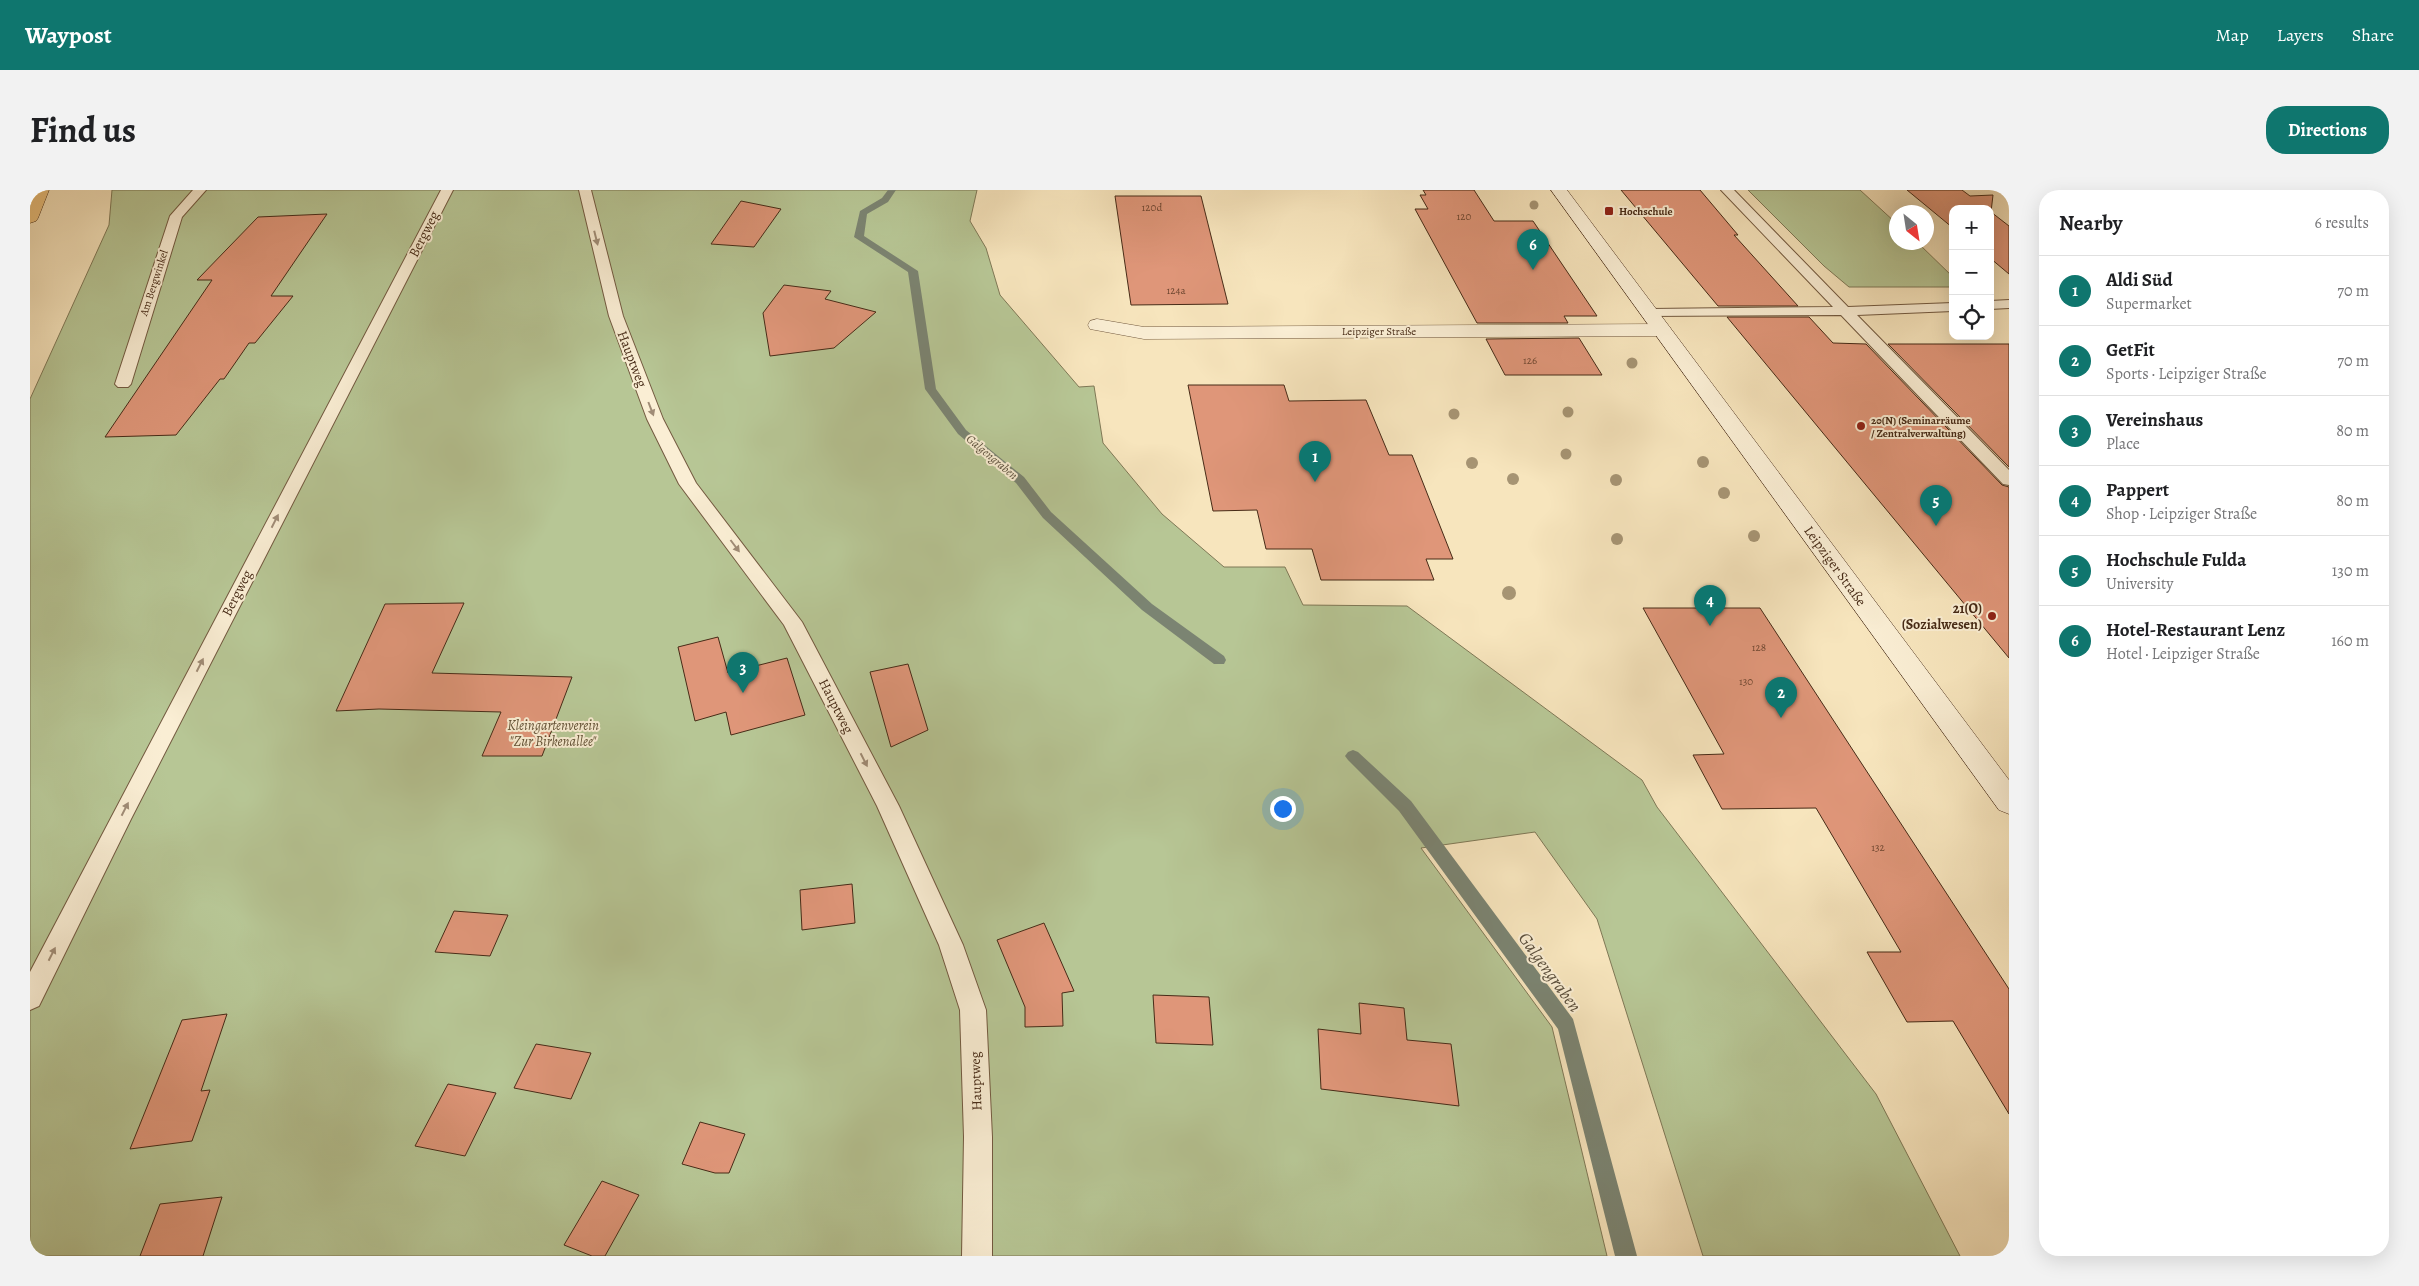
<!DOCTYPE html>
<html lang="en">
<head>
<meta charset="utf-8">
<style>
	body { margin:0; font-family:Alegreya,serif; background:#f2f2f2; color:#202124 }
	.controls { position:absolute; right:15px; top:15px; display:grid; overflow:hidden; border-radius:10px; box-shadow:0 5px 20px #0002 }
	.controls button { width:45px; height:45px; display:grid; place-items:center; padding:0; border:0; border-bottom:1px solid #e0e0e0; background:#fff; color:#202124; font:25px sans-serif }
	.compass { position:absolute; left:1859px; top:15px; width:45px; height:45px; border-radius:50%; background:#fff; box-shadow:0 5px 20px #0002; rotate:150deg }
	.you { position:absolute; left:1252px; top:618px; width:18px; height:18px; margin:-12px; border:4px solid #fff; border-radius:50%; background:#1a73e8; box-shadow:0 0 0 8px #1a73e833 }
	.badge { display:grid; place-items:center; width:32px; height:32px; border-radius:50%; background:#0f766e; color:#fff; font-size:16px; font-weight:700 }
	.pin { position:absolute; translate:-50% -41px; filter:drop-shadow(0 1px 2px #0008) }
	.pin::after { content:''; position:absolute; top:26px; width:18px; height:15px; background:inherit; clip-path:polygon(0 0,100% 0,50% 100%) }
	.list { margin:0; padding:0; list-style:none }
	h2 { display:flex; justify-content:space-between; align-items:center; height:65px; margin:0; padding:0 20px; font-size:21px }
	h2 small { font-size:16px; font-weight:400; color:#757577 }
	.list li { display:grid; grid-template-columns:32px 1fr auto; gap:15px; align-items:center; box-sizing:border-box; height:70px; padding:0 20px; border-top:1px solid #e0e0e0 }
	.list b { display:block; font-size:19px; white-space:nowrap }
	.list p { margin:0; font-size:16px; white-space:nowrap; color:#757577 }
	.list em { font-size:16px; font-style:normal; color:#757577 }
	.icon { flex:none; width:28px; height:28px; fill:none; stroke:currentColor; stroke-width:2; stroke-linecap:round; stroke-linejoin:round }
	.map { position:relative; flex:none; width:1979px; height:1066px; overflow:hidden; border-radius:20px }
	header { display:flex; align-items:center; gap:30px; box-sizing:border-box; height:70px; padding:0 25px; background:#0f766e; color:#fff }
	header strong { font-size:24px }
	nav { display:flex; gap:28px; margin-inline-start:auto; font-size:18px }
	.intro { display:flex; align-items:center; justify-content:space-between; box-sizing:border-box; height:120px; padding:0 30px }
	h1 { margin:0; font-size:35px }
	.button { padding:12px 22px; border-radius:20px; background:#0f766e; color:#fff; font-size:18px; font-weight:700 }
	main { display:flex; gap:30px; padding:0 30px }
	aside { flex:1; background:#fff; border-radius:20px; box-shadow:0 5px 20px #0002 }
	.map>svg:first-child { display:block }
	.green { fill:#b7c695; stroke:#7f7856 }
	.lines { fill:none; stroke-linecap:round; stroke-linejoin:round }
	.stream { fill:#7b8472; fill-rule:evenodd }
	.building { fill:#df9679; stroke:#472b17 }
	.service-casing { stroke:#735a40; stroke-width:2 }
	.minor-casing { stroke:#735a40; stroke-width:1 }
	.secondary-casing { stroke:#472b17; stroke-width:1 }
	.trunk-casing { stroke:#472b17; stroke-width:1 }
	.service { fill:#faeed4; fill-rule:evenodd }
	.minor { fill:#faeed4; fill-rule:evenodd }
	.secondary { fill:#faeed4; fill-rule:evenodd }
	.trunk { fill:#ecc27e; fill-rule:evenodd }
	.tree { fill:#a69473 }
	.oneway { fill:#a08c76 }
	.poi-dot { fill:#8f2418; stroke:#faeed4; stroke-width:2 }
	.labels { text-anchor:middle; dominant-baseline:central; stroke-width:4; stroke-linejoin:round; paint-order:stroke }
	.number-label { font-size:11px; fill:#6d4630 }
	.far-poi-label { font-size:11px; font-weight:bold; fill:#472b17; stroke:#faeed4; text-anchor:start }
	.far-street-label { font-size:11px; fill:#472b17; stroke:#faeed4 }
	.far-water-label { font-size:12px; font-style:italic; fill:#5c503d; stroke:#faeed4 }
	.street-label { font-size:14px; fill:#472b17; stroke:#faeed4 }
	.poi-label { font-size:14px; font-weight:bold; fill:#472b17; stroke:#faeed4; text-anchor:end }
	.park-label { font-size:14px; font-style:italic; fill:#635236; stroke:#faeed4 }
	.near-water-label { font-size:18px; font-style:italic; fill:#5c503d; stroke:#faeed4 }
</style>
</head>
<body>
<header>
<strong>Waypost</strong>
<nav><a>Map</a><a>Layers</a><a>Share</a></nav>
</header>
<div class="intro"><h1>Find us</h1><a class="button">Directions</a></div>
<main>
<div class="map">
<svg width="1979" height="1066" viewBox="0 0 1979 1066">
	<rect width="100%" height="100%" fill="#f7e5bd"/>
	<filter id="stains"><feTurbulence type="fractalNoise" baseFrequency=".004" numOctaves="4"/><feColorMatrix values="0 0 0 0 .2 0 0 0 0 .09 0 0 0 0 .02 0 0 0 .5 -.17"/></filter>
	<radialGradient id="worn" r=".72"><stop offset=".6" stop-color="#630" stop-opacity="0"/><stop offset="1" stop-color="#630" stop-opacity=".3"/></radialGradient>
	<!-- green -->
	<g class="green">
		<polygon points="82,0 947,0 940,31 956,58 970,105 1049,197 1064,196 1073,253 1132,324 1194,377 1255,377 1273,415 1377,416 1612,590 1627,617 1846,904 1930,1066 1673,1066 1567,729 1505,642 1391,658 1522,837 1577,1066 0,1066 0,209 79,35"/>
		<polygon points="1718,0 1830,0 1866,33 1866,52 1888,53 1923,87 1923,97 1819,97 1794,76"/>
	</g>
	<g class="lines">
		<!-- stream -->
		<g class="stream">
			<polygon points="858,0 866,0 858,12 837,24 834,46 888,81 906,199 936,240 994,287 1021,322 1122,414 1194,466 1196,470 1194,474 1184,474 1112,420 1013,328 986,293 928,244 895,199 878,82 824,47 830,21 852,8"/>
			<polygon points="1323,560 1328,562 1381,611 1543,829 1607,1066 1585,1066 1528,839 1369,621 1318,570 1315,566 1318,562"/>
		</g>
	</g>
	<!-- building -->
	<g class="building">
		<polygon points="1393,0 1444,0 1464,31 1503,31 1567,126 1534,126 1538,133 1447,133 1385,19 1398,19 1390,5 1396,5"/>
		<polygon points="1591,0 1670,0 1708,45 1704,45 1768,116 1688,116"/>
		<polygon points="1877,0 1932,0 1940,6 1963,5 1961,22 1979,36 1979,84 1960,68 1960,19 1923,19 1923,38"/>
		<polygon points="1085,6 1171,6 1198,114 1101,115"/>
		<polygon points="711,11 751,19 724,57 681,54"/>
		<polygon points="297,24 241,106 263,106 225,153 219,153 194,189 190,189 146,245 75,247 182,90 167,90 228,27"/>
		<polygon points="754,95 801,101 795,109 846,122 804,158 740,166 733,123"/>
		<polygon points="1697,127 1779,127 1803,153 1836,154 1972,295 1979,297 1979,468"/>
		<polygon points="1549,148 1572,185 1475,185 1456,149"/>
		<polygon points="1858,154 1979,154 1979,277"/>
		<polygon points="1158,195 1254,195 1259,211 1336,210 1359,265 1382,265 1423,369 1396,369 1404,390 1291,390 1282,359 1236,359 1227,320 1183,321"/>
		<polygon points="434,413 402,483 542,487 512,566 452,566 471,522 349,519 306,521 355,414"/>
		<polygon points="1613,418 1730,418 1979,799 1979,924 1923,831 1877,832 1837,762 1871,762 1786,618 1692,619 1663,565 1694,564"/>
		<polygon points="688,447 698,483 757,468 775,525 701,545 696,522 665,531 648,457"/>
		<polygon points="878,474 898,540 861,557 840,482"/>
		<polygon points="822,694 825,733 772,740 770,700"/>
		<polygon points="424,721 478,725 460,766 405,762"/>
		<polygon points="1014,733 1044,801 1032,803 1033,836 995,837 995,817 967,750"/>
		<polygon points="1123,805 1179,807 1183,855 1126,853"/>
		<polygon points="1329,813 1374,818 1377,850 1421,854 1429,916 1291,899 1288,839 1331,844"/>
		<polygon points="197,824 171,901 180,900 162,951 100,959 152,830"/>
		<polygon points="506,854 561,863 541,909 484,898"/>
		<polygon points="418,894 466,903 435,966 385,956"/>
		<polygon points="670,932 715,944 699,983 685,983 652,974"/>
		<polygon points="572,991 609,1005 575,1066 562,1066 534,1055"/>
		<polygon points="192,1007 173,1066 110,1066 130,1014"/>
	</g>
	<g class="lines">
		<!-- service casing -->
		<g class="service-casing">
			<g id="service">
				<polygon points="163,0 176,0 152,27 101,194 98,197 88,197 85,194 140,26"/>
				<polygon points="411,0 423,0 101,629 9,816 0,820 0,782"/>
				<polygon points="549,0 561,0 593,126 633,229 666,293 772,432 869,616 933,755 956,820 962,947 962,1066 932,1066 934,947 930,820 909,755 847,616 754,435 649,294 617,229 579,126"/>
				<polygon points="1691,0 1704,0 1818,117 1923,113 1923,121 1827,125 1979,280 1979,295 1973,294 1811,125 1615,126 1613,123 1615,120 1620,119 1803,117"/>
				<polygon points="1979,110 1979,118 1960,119 1960,111"/>
			</g>
		</g>
		<!-- minor casing -->
		<g class="minor-casing">
			<polygon id="minor" points="1067,129 1114,137 1632,134 1639,136 1641,140 1639,144 1632,146 1114,149 1060,139 1058,135 1060,131"/>
		</g>
		<!-- secondary casing -->
		<g class="secondary-casing">
			<polygon id="secondary" points="1521,0 1537,0 1979,590 1979,624 1969,620"/>
		</g>
		<!-- trunk casing -->
		<g class="trunk-casing">
			<polygon id="trunk" points="3,0 19,0 8,28 6,31 0,33 0,8"/>
		</g>
		<!-- service -->
		<use href="#service" class="service"/>
		<!-- minor -->
		<use href="#minor" class="minor"/>
		<!-- secondary -->
		<use href="#secondary" class="secondary"/>
		<!-- trunk -->
		<use href="#trunk" class="trunk"/>
	</g>
	<!-- trees -->
	<g class="tree">
		<circle cx="1504" cy="15" r="4.5"/>
		<circle cx="1602" cy="173" r="5.5"/>
		<circle cx="1538" cy="222" r="5.5"/>
		<circle cx="1424" cy="224" r="5.5"/>
		<circle cx="1536" cy="264" r="5.5"/>
		<circle cx="1673" cy="272" r="6"/>
		<circle cx="1442" cy="273" r="6"/>
		<circle cx="1483" cy="289" r="6"/>
		<circle cx="1586" cy="290" r="6"/>
		<circle cx="1694" cy="303" r="6"/>
		<circle cx="1724" cy="346" r="6"/>
		<circle cx="1587" cy="349" r="6"/>
		<circle cx="1479" cy="403" r="7"/>
	</g>
	<!-- one-way arrows -->
	<defs><path id="oneway-solid" d="M-6-.8H1V-3.2L6.5 0L1 3.2V.8H-6Z" transform="scale(1.25)"/></defs>
	<g class="oneway">
		<use href="#oneway-solid" transform="translate(566 48) rotate(76)"/>
		<use href="#oneway-solid" transform="translate(621 219) rotate(69)"/>
		<use href="#oneway-solid" transform="translate(245 331) rotate(-63)"/>
		<use href="#oneway-solid" transform="translate(705 356) rotate(53)"/>
		<use href="#oneway-solid" transform="translate(170 475) rotate(-63)"/>
		<use href="#oneway-solid" transform="translate(834 570) rotate(63)"/>
		<use href="#oneway-solid" transform="translate(95 619) rotate(-63)"/>
		<use href="#oneway-solid" transform="translate(22 764) rotate(-63)"/>
	</g>
	<!-- markers -->
	<g class="poi-dot">
		<rect x="1574" y="16" width="10" height="10" rx="2.5"/>
		<circle cx="1831" cy="236" r="5"/>
		<circle cx="1962" cy="426" r="5"/>
	</g>
	<g class="labels">
		<!-- number labels -->
		<g class="number-label">
			<text x="1122" y="17">120d</text>
			<text x="1434" y="26">120</text>
			<text x="1146" y="100">124a</text>
			<text x="1500" y="170">126</text>
			<text x="1729" y="457">128</text>
			<text x="1716" y="491">130</text>
			<text x="1848" y="657">132</text>
		</g>
		<!-- far-poi labels -->
		<g class="far-poi-label">
			<text x="1589" y="21">Hochschule</text>
			<text x="1841" y="230">20(N) (Seminarräume<tspan x="1841" dy="13">/ Zentralverwaltung)</tspan></text>
		</g>
		<!-- far-street labels -->
		<g class="far-street-label">
			<text transform="translate(124 93) rotate(-72)">Am Bergwinkel</text>
			<text x="1349" y="141">Leipziger Straße</text>
		</g>
		<!-- far-water labels -->
		<g class="far-water-label">
			<text transform="translate(962 267) rotate(40)">Galgengraben</text>
		</g>
		<!-- street labels -->
		<g class="street-label">
			<text transform="translate(394 44) rotate(-63)">Bergweg</text>
			<text transform="translate(602 169) rotate(69)">Hauptweg</text>
			<text transform="translate(1805 376) rotate(54)">Leipziger Straße</text>
			<text transform="translate(207 403) rotate(-63)">Bergweg</text>
			<text transform="translate(806 516) rotate(63)">Hauptweg</text>
			<text transform="translate(946 891) rotate(-92)">Hauptweg</text>
		</g>
		<!-- poi labels -->
		<g class="poi-label">
			<text x="1952" y="418">21(O)<tspan x="1952" dy="16">(Sozialwesen)</tspan></text>
		</g>
		<!-- park labels -->
		<g class="park-label">
			<text x="523" y="535">Kleingartenverein<tspan x="523" dy="16">"Zur Birkenallee"</tspan></text>
		</g>
		<!-- near-water labels -->
		<g class="near-water-label">
			<text transform="translate(1520 782) rotate(54)">Galgengraben</text>
		</g>
	</g>
	<rect width="100%" height="100%" filter="url(#stains)"/>
	<rect width="100%" height="100%" fill="url(#worn)"/>
</svg>
<div class="controls">
<button>+</button>
<button>−</button>
<button><svg class="icon" aria-label="locate" viewBox="0 0 24 24"><circle cx="12" cy="12" r="6"/><path d="M12 2v4M12 18v4M2 12h4M18 12h4"/></svg></button>
</div>
<svg class="compass" viewBox="-18 -18 36 36"><path d="M0-13l5 13h-10z" fill="#e53935"/><path d="M0 13l5-13h-10z" fill="#757577"/></svg>
<div class="you"></div>
<div class="pin badge" style="left:1285px;top:292px">1</div>
<div class="pin badge" style="left:1751px;top:528px">2</div>
<div class="pin badge" style="left:713px;top:503px">3</div>
<div class="pin badge" style="left:1680px;top:436px">4</div>
<div class="pin badge" style="left:1906px;top:336px">5</div>
<div class="pin badge" style="left:1503px;top:80px">6</div>
</div>
<aside>
<h2>Nearby<small>6 results</small></h2>
<ul class="list">
<li><span class="badge">1</span><div><b>Aldi Süd</b><p>Supermarket</p></div><em>70 m</em></li>
<li><span class="badge">2</span><div><b>GetFit</b><p>Sports · Leipziger Straße</p></div><em>70 m</em></li>
<li><span class="badge">3</span><div><b>Vereinshaus</b><p>Place</p></div><em>80 m</em></li>
<li><span class="badge">4</span><div><b>Pappert</b><p>Shop · Leipziger Straße</p></div><em>80 m</em></li>
<li><span class="badge">5</span><div><b>Hochschule Fulda</b><p>University</p></div><em>130 m</em></li>
<li><span class="badge">6</span><div><b>Hotel-Restaurant Lenz</b><p>Hotel · Leipziger Straße</p></div><em>160 m</em></li>
</ul>
</aside>
</main>
</body>
</html>
